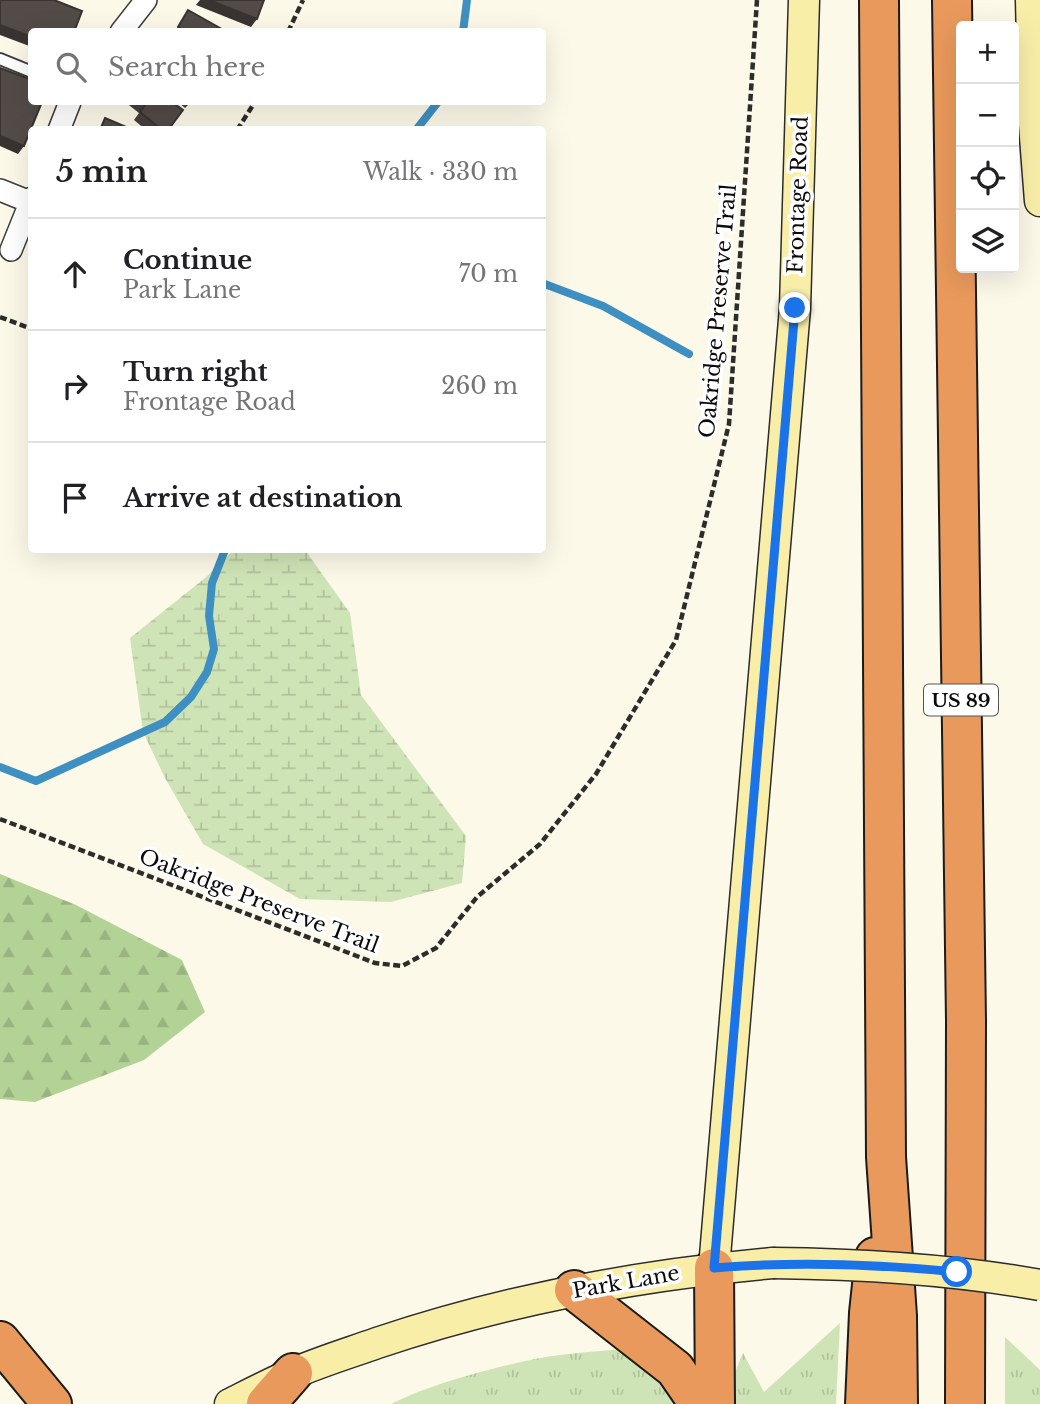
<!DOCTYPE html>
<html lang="en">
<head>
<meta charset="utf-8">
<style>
	body { margin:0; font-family:"Libre Baskerville",serif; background:#f2f2f2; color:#202124 }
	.controls { position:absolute; right:21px; top:21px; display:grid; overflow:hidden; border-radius:7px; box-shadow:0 7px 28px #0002 }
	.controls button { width:63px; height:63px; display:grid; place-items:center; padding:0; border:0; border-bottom:2px solid #e0e0e0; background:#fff; color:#202124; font:35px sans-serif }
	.stop { position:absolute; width:21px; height:21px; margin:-16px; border:5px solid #1a73e8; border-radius:50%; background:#fff }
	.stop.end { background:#1a73e8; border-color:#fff; box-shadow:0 2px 7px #0008 }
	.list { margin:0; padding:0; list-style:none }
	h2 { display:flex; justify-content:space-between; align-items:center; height:91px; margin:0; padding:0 28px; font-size:30px }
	h2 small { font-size:23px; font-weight:400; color:#757577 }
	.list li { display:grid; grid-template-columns:46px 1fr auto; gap:21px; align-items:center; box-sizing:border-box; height:112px; padding:0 28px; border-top:2px solid #e0e0e0 }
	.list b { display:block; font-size:26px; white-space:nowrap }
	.list p { margin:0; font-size:23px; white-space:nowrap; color:#757577 }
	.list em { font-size:23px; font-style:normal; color:#757577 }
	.icon { flex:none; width:38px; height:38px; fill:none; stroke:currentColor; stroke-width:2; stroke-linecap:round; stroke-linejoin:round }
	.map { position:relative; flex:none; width:1040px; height:1404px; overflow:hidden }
	.search { position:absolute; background:#fff; box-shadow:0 7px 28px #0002; left:28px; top:28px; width:518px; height:77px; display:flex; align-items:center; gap:18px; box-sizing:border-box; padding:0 24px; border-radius:7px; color:#757577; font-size:26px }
	.panel { position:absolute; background:#fff; box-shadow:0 7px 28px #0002; left:28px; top:126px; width:518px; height:427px; border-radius:7px }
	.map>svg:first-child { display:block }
	.grass { fill:url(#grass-tufts) }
	.forest { fill:url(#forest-firs) }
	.wetland { fill:url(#wetland-marsh) }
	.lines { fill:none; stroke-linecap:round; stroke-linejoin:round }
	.stream { stroke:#3e90c2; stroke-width:8 }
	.lane-casing { stroke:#3d3d3d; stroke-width:14 }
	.street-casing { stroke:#3d3d3d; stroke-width:24 }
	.secondary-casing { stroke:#2c2c2c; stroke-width:33 }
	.highway-casing { stroke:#1b1b1b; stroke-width:42 }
	.path { stroke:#2c2c2c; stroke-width:4.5; stroke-dasharray:7 3.5; stroke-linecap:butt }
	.lane { stroke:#fff; stroke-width:10 }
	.street { stroke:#fff; stroke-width:21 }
	.secondary { stroke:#f9eea8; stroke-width:30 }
	.highway { stroke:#e9995b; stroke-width:38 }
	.secondary-bridge-casing { stroke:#2c2c2c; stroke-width:33; stroke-linecap:butt }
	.secondary-bridge { stroke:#f9eea8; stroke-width:30 }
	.wall { fill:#47403d }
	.shaded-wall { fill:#393432 }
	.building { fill:#524b47; stroke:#393432; stroke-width:2 }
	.route { stroke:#1a73e8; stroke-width:9 }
	.labels { text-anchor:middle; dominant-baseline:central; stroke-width:7; stroke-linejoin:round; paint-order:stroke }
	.shield { fill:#fff; stroke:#545454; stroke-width:2 }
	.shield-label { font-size:19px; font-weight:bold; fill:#0a0a0a }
	.street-label { font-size:21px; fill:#0a0a0a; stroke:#fff }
</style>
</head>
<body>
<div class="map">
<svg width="1040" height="1404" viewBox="0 0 1040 1404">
	<defs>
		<pattern id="grass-tufts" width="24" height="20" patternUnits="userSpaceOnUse" patternTransform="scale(1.75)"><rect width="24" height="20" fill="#cfe4b6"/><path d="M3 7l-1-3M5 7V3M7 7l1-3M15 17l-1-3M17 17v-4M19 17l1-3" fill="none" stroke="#b0c29b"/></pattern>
		<pattern id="forest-firs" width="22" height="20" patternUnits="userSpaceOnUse" patternTransform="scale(1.75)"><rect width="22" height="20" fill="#b3d396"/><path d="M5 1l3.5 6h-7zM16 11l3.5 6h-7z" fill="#99b480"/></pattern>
		<pattern id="wetland-marsh" width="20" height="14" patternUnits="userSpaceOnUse" patternTransform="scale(1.75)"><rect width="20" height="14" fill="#cfe4b6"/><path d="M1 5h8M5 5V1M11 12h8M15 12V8" fill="none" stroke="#b0c29b"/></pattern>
	</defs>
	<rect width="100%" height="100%" fill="#fdf9e9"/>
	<!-- grass -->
	<g class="grass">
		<polygon points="840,1323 836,1404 736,1404 735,1372 743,1353 764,1392"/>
		<polygon points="1005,1337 1040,1370 1040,1404 1005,1404"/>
		<path d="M621,1349L660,1378L677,1404H391C433,1383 495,1367 540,1358C567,1353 594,1352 621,1349Z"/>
	</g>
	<!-- forest -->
	<polygon class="forest" points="0,874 76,905 182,960 205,1012 144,1060 35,1102 0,1099"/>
	<!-- wetland -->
	<polygon class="wetland" points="234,550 305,550 350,613 361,695 466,836 462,883 391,902 300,899 203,844 165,778 143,732 130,638 205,578"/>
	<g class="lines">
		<!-- stream -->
		<g class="stream">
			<polyline points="463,32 467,0"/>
			<polyline points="416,130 438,102"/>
			<polyline points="542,283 603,306 689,354"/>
			<polyline points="0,767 36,781 165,722 191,697 207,672 214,649 209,616 212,583 225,550"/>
		</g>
		<!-- lane casing -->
		<g class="lane-casing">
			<polyline id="lane" points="0,59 32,72"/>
		</g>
		<!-- street casing -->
		<g class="street-casing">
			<g id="street">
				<polyline points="121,32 146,0"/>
				<polyline points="59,130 70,102"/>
				<polyline points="0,190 30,202"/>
				<polyline points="11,250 32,198"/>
			</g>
		</g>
		<!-- secondary casing -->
		<g class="secondary-casing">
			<g id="secondary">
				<polyline points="1031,0 1034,124 1040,201"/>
				<polyline points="714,1268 795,308 804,0"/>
				<path d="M230,1404C250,1394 271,1383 292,1374C319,1362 349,1353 377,1343C505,1300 638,1275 773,1263"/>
			</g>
		</g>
		<!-- highway casing -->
		<g class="highway-casing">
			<g id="highway">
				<polyline points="879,0 886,1157 897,1316 898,1404"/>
				<polyline points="952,0 966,1021 965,1404"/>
				<polyline points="714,1268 715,1404"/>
				<polyline points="574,1290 675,1369 699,1404"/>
				<polyline points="0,1341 52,1404"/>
				<polyline points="266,1404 293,1373"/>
				<polyline points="865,1404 869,1313 875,1257"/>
			</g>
		</g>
		<!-- path -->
		<g class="path">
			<polyline points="288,32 303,0"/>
			<polyline points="237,130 255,102"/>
			<polyline points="0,317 32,329"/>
			<polyline points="0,819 375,963 402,966 436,948 477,897 540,844 596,774 676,640 729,424 757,0"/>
		</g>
		<!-- lane -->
		<use href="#lane" class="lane"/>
		<!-- street -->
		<use href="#street" class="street"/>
		<!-- secondary -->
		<use href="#secondary" class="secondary"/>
		<!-- highway -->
		<use href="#highway" class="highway"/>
		<!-- secondary-bridge casing -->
		<g class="secondary-bridge-casing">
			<path id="secondary-bridge" d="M773,1263C863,1264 951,1269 1040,1285"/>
		</g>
		<!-- secondary-bridge -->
		<use href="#secondary-bridge" class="secondary-bridge"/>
	</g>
	<!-- wall -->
	<g class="wall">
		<polygon points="188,10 227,32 175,32"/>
		<polygon points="125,102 172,102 183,110 169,130 146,130 134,120 139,113"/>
		<polygon points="178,102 191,102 185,108"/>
	</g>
	<!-- shaded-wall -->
	<g class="shaded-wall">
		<polygon points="200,0 209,0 257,19 251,27 196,5"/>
		<polygon points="0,25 32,37 32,47 0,35"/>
		<polygon points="0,136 24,146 18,154 0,146"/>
	</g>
	<!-- building -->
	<g class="building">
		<polygon points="0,0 54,0 82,11 74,32 32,32 32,37 0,25"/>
		<polygon points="209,0 264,0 257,19"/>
		<polygon points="188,10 227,32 186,32 178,27"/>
		<polygon points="0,68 32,80 32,102 42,102 24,146 0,136"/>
		<polygon points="140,102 172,102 183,110 168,130 162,130 140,112 145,105"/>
		<polygon points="105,118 133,130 100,130"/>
	</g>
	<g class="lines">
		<!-- route -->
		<path class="route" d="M795,308L714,1268C795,1261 876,1264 957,1272"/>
	</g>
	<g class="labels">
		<!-- shield labels -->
		<rect class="shield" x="924" y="684.5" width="74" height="31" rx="5"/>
		<g class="shield-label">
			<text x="961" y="700">US 89</text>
		</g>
		<!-- street labels -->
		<g class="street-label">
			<text transform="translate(798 195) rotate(-88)">Frontage Road</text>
			<text transform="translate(718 311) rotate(-85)">Oakridge Preserve Trail</text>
			<text transform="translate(259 901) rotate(21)">Oakridge Preserve Trail</text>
			<text transform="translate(626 1282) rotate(-10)">Park Lane</text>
		</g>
	</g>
</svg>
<div class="controls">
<button>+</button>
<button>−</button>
<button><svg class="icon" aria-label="locate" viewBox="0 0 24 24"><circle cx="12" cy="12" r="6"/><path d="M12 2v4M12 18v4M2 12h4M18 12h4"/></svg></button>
<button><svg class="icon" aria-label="layers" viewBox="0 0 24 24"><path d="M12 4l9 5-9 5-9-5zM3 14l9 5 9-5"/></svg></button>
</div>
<div class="stop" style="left:957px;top:1272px"></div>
<div class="stop end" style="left:795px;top:308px"></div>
<div class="search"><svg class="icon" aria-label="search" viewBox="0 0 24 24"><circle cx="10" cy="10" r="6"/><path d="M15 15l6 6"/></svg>Search here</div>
<section class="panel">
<h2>5 min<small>Walk · 330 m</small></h2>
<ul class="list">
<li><svg class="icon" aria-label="ahead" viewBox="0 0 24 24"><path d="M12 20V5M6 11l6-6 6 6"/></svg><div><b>Continue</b><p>Park Lane</p></div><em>70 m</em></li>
<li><svg class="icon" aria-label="right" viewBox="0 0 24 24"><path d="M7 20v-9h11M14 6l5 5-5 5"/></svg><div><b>Turn right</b><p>Frontage Road</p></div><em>260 m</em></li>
<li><svg class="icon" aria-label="arrive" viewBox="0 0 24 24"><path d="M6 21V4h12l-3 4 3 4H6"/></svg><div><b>Arrive at destination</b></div></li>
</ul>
</section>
</div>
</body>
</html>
